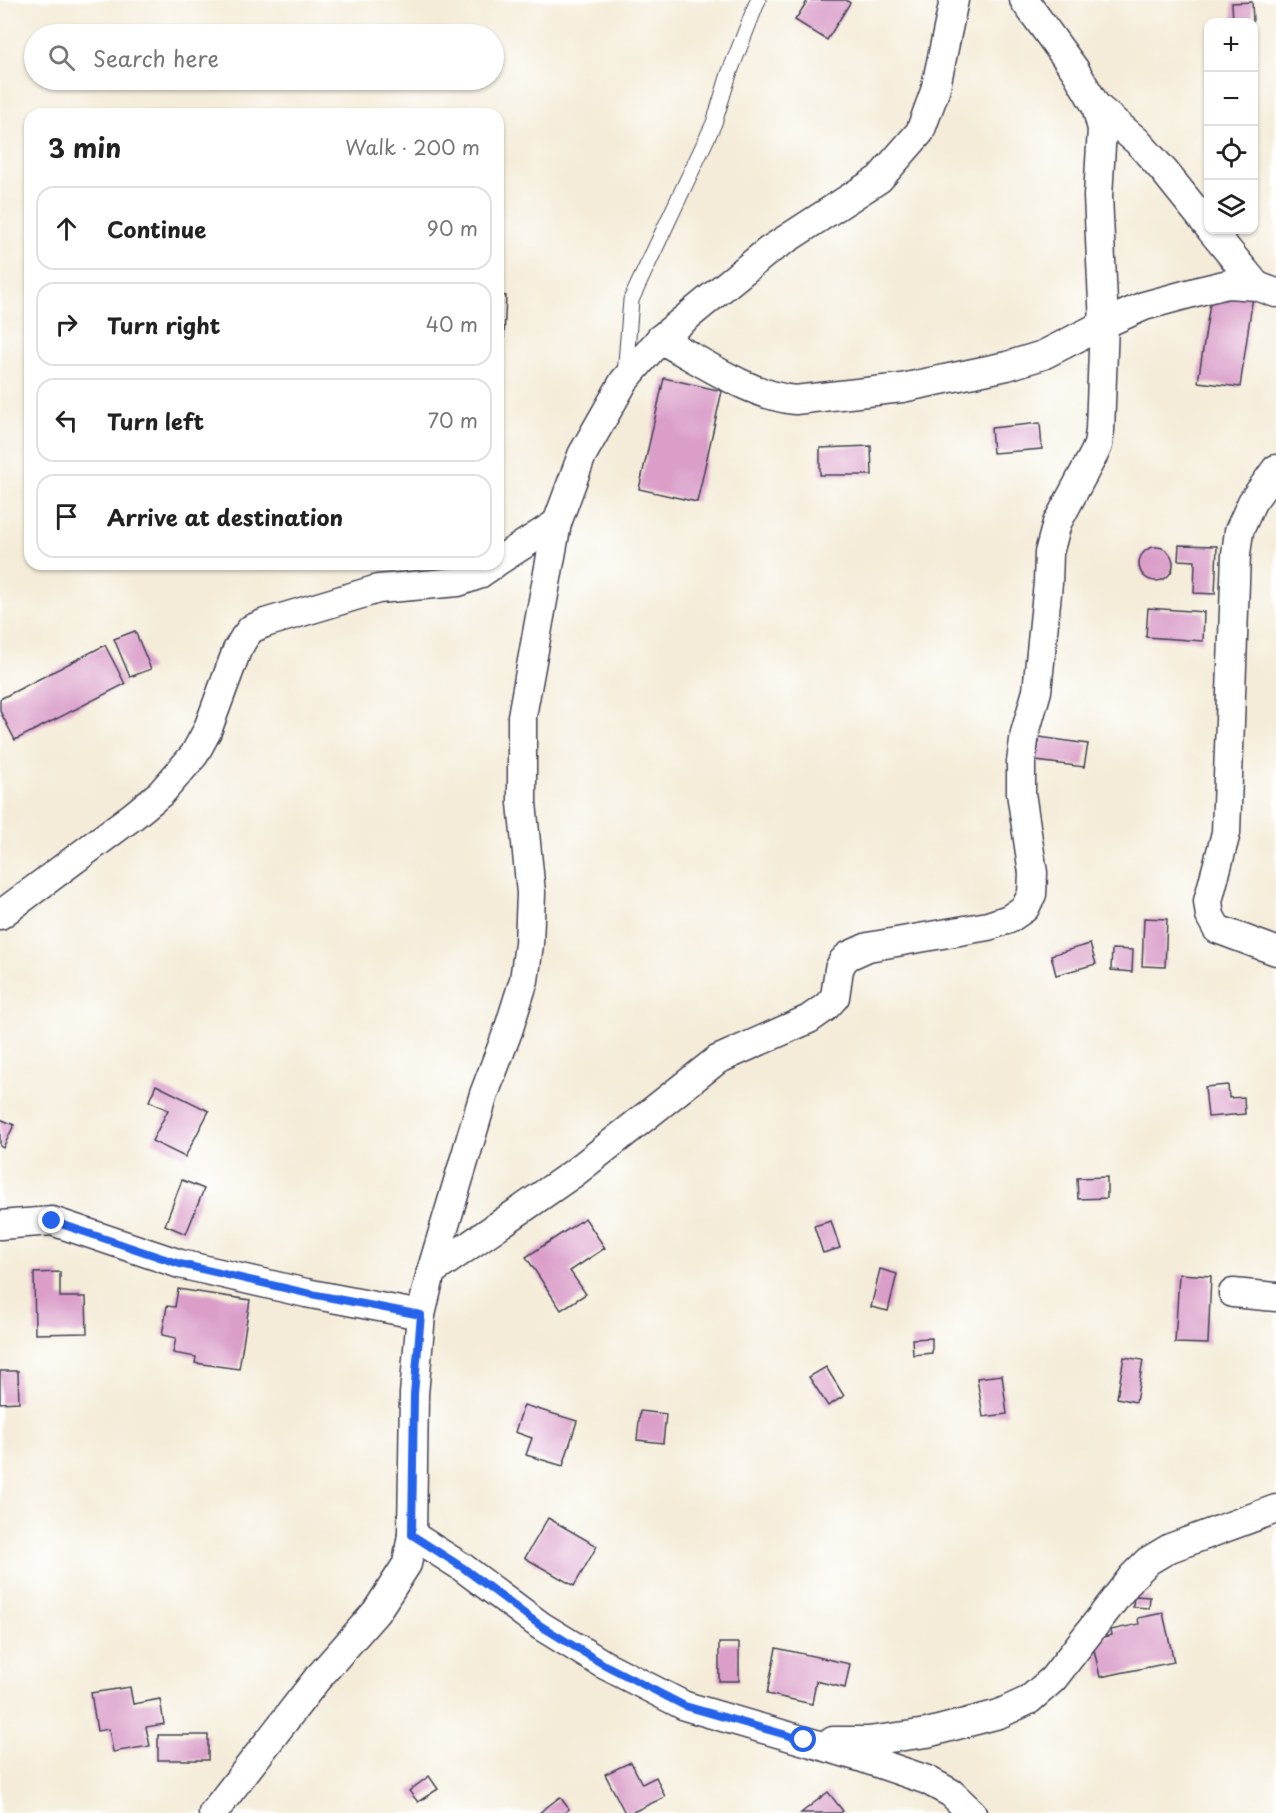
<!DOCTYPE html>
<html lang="en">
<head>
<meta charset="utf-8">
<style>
	body { margin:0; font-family:"Playpen Sans",sans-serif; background:#f6f6f6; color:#222 }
	.controls { position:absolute; right:18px; top:18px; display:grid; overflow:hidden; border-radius:12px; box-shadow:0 2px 4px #0004 }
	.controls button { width:54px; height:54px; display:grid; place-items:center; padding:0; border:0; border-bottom:2px solid #e0e0e0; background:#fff; color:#222; font:30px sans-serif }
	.stop { position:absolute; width:18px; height:18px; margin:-14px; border:4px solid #2563eb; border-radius:50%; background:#fff }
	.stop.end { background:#2563eb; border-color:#fff; box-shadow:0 2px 6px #0008 }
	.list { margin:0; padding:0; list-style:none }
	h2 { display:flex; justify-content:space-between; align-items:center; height:78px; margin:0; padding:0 24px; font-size:26px }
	h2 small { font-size:20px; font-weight:400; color:#767676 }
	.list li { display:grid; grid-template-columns:39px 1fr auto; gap:18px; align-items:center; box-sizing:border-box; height:84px; margin:0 12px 12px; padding:0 12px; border:2px solid #e0e0e0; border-radius:18px }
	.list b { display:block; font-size:22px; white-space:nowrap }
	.list em { font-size:20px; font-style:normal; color:#767676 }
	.icon { flex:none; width:33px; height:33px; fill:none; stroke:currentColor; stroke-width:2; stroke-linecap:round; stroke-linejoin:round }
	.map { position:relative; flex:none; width:1276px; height:1813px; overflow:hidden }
	.search { position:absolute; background:#fff; box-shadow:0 2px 4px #0004; left:24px; top:24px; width:480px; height:66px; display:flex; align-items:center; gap:15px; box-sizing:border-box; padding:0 21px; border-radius:33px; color:#767676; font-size:22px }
	.panel { position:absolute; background:#fff; box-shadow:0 2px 4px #0004; left:24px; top:108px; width:480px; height:462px; border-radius:18px }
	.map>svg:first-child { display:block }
	.building { fill:#da9ec9 }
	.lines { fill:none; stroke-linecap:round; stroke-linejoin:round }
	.service-casing { stroke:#424053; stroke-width:17 }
	.minor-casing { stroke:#424053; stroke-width:31 }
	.service { stroke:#fff; stroke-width:15 }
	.minor { stroke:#fff; stroke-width:28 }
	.route { stroke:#2563eb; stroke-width:8 }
</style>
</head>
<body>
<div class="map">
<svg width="1276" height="1813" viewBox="0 0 1276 1813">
	<rect width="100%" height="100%" fill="#fff"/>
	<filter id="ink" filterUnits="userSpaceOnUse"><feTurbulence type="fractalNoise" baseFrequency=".0167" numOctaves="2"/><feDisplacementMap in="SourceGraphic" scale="12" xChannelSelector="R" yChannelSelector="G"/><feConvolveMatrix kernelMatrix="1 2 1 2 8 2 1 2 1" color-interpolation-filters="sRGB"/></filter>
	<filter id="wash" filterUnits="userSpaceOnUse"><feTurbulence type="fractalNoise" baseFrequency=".008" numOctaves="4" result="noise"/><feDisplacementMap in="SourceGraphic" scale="24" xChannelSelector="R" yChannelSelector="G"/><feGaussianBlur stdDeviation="1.35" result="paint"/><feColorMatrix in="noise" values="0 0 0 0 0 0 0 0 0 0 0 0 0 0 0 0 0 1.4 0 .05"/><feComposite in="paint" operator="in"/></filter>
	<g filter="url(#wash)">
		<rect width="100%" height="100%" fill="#f4ecd8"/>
		<g id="blocks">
			<!-- building -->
			<g class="building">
				<polygon points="808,0 846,0 850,3 827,40 795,20"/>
				<polygon points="1252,2 1253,22 1233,22 1232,3"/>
				<polygon points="1212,290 1253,296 1240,387 1198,382"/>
				<polygon points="498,295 506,296 503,357 498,356"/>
				<polygon points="664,378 722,391 697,502 639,489"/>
				<polygon points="1040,423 1042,449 993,453 991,428"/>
				<polygon points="871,446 872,475 820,475 820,448"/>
				<polygon points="1179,545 1217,546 1215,594 1194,593 1195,561 1178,560"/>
				<circle cx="1156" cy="564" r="17"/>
				<polygon points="1148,608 1204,612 1203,641 1146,637"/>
				<polygon points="135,631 151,669 130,677 114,639"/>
				<polygon points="105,645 125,684 15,740 0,711 0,699"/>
				<polygon points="1039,737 1088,744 1084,767 1036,761"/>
				<polygon points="1144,918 1167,919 1165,967 1142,966"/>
				<polygon points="1090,944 1096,964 1056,975 1051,955"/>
				<polygon points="1112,949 1133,950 1132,972 1111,970"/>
				<polygon points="156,1085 209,1111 185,1157 152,1141 168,1110 149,1101"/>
				<polygon points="1228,1085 1229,1098 1244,1097 1245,1114 1208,1117 1205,1087"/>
				<polygon points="0,1119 14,1125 3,1148 0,1146"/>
				<polygon points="1107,1177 1107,1198 1078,1199 1077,1178"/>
				<polygon points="182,1180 204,1189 186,1234 165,1225"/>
				<polygon points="585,1218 605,1248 570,1271 586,1294 561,1310 526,1257"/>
				<polygon points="831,1221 840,1248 823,1253 814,1226"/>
				<polygon points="880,1269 897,1274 888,1311 871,1307"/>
				<polygon points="60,1272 60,1297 86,1297 87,1333 35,1334 34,1273"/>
				<polygon points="1179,1274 1211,1276 1208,1344 1175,1343"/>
				<polygon points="178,1289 250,1300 239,1369 195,1363 196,1357 173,1353 176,1338 162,1335 167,1306 175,1307"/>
				<polygon points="932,1338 932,1353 913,1355 912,1339"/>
				<polygon points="1124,1357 1143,1360 1136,1402 1117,1398"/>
				<polygon points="826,1367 844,1396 828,1406 809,1377"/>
				<polygon points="0,1371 18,1371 19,1402 0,1403"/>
				<polygon points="1002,1375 1007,1414 983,1417 977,1378"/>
				<polygon points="524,1405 577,1421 563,1466 526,1455 532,1438 515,1432"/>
				<polygon points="640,1411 666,1414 663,1443 637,1440"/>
				<polygon points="548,1518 597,1546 574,1586 525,1558"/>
				<polygon points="1134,1596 1150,1597 1149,1608 1133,1607"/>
				<polygon points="1163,1613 1174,1662 1100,1677 1092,1640 1112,1635 1111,1630 1139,1624 1138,1618"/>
				<rect x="719" y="1643" width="20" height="38"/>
				<polygon points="776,1648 850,1664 845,1688 816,1681 812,1704 767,1694"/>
				<polygon points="130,1687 133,1704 160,1699 164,1724 146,1727 150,1746 113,1752 109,1729 97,1731 91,1693"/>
				<rect x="158" y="1735" width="50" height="25"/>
				<polygon points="631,1762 642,1784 656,1777 665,1797 631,1813 625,1813 605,1774"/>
				<polygon points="429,1776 438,1789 418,1802 409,1791"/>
				<polygon points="828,1792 843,1811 840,1813 801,1813"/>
				<polygon points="560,1797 569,1809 564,1813 539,1813"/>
			</g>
		</g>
	</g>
	<g filter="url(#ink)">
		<use href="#blocks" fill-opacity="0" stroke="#424053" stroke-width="1.5"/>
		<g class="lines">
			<!-- service casing -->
			<g class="service-casing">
				<polyline id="service" points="625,375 631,300 714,123 729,74 758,0"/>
			</g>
			<!-- minor casing -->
			<g class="minor-casing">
				<g id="minor">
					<polyline points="1096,106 1137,141 1164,171 1208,226"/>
					<polyline points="1211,230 1257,286"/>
					<path d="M660,339C699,360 751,396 795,400L902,388L1007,366L1043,355L1104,324L1144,306L1203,290L1228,284L1257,286L1276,293"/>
					<polyline points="1276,469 1252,502 1239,531 1236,554 1226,833 1208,901 1210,916 1217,929 1276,951"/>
					<polyline points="498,561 557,523"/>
					<polyline points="0,915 133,816 161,793 194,755 207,731 237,650 244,638 251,629 265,623 378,589 458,582 478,575 494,564"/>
					<polyline points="0,1225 52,1221 180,1264 306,1293 421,1315"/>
					<polyline points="431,1272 574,1173 717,1060 809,1019 826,1007 835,997 839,969 843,961 848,956 868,947 988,926 1009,919 1025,908 1032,894 1033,873 1021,793 1021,762 1025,733 1037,691 1048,583 1049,553 1057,523 1094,454 1098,445 1100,430 1104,324 1098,196 1102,129 1096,106 1075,70 1024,0"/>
					<polyline points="1233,1293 1276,1297"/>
					<polyline points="412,1535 462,1567 541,1626 603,1664 685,1706 860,1757 927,1780 951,1793 972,1813"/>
					<polyline points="833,1741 868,1741 927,1733 999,1714 1029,1700 1053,1679 1132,1577 1148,1561 1170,1548 1276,1509"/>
					<polyline points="213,1813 317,1679 376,1612 407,1564 412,1535 414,1394 421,1315 431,1272 484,1094 508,1031 524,980 529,944 531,893 522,803 522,716 557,523 582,455 624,381 660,339 768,251 879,179 920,132 935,91 954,0"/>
				</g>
			</g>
			<!-- service -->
			<use href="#service" class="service"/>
			<!-- minor -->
			<use href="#minor" class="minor"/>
		</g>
	</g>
	<g class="lines" filter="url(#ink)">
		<!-- route -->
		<polyline class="route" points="52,1221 180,1264 306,1293 421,1315 414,1394 412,1535 462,1567 541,1626 603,1664 685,1706 804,1740"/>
	</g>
</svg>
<div class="controls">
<button>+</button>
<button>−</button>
<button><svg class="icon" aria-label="locate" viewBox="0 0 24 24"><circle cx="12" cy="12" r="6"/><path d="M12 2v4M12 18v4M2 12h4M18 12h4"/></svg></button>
<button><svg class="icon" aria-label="layers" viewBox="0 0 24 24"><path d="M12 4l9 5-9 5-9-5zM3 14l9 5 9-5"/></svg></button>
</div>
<div class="stop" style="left:804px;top:1740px"></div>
<div class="stop end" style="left:52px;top:1221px"></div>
<div class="search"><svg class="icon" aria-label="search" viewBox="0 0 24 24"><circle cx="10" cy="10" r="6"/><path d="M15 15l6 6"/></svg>Search here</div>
<section class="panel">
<h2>3 min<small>Walk · 200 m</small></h2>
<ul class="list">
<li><svg class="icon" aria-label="ahead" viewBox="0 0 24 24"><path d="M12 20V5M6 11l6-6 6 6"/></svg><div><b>Continue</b></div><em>90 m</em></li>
<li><svg class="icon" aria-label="right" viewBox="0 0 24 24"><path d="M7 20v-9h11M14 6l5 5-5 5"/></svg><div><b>Turn right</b></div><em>40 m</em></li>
<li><svg class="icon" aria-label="left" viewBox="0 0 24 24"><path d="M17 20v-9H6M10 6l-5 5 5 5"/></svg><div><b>Turn left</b></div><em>70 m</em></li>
<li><svg class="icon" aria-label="arrive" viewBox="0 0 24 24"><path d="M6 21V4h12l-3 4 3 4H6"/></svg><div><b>Arrive at destination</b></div></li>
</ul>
</section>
</div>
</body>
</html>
